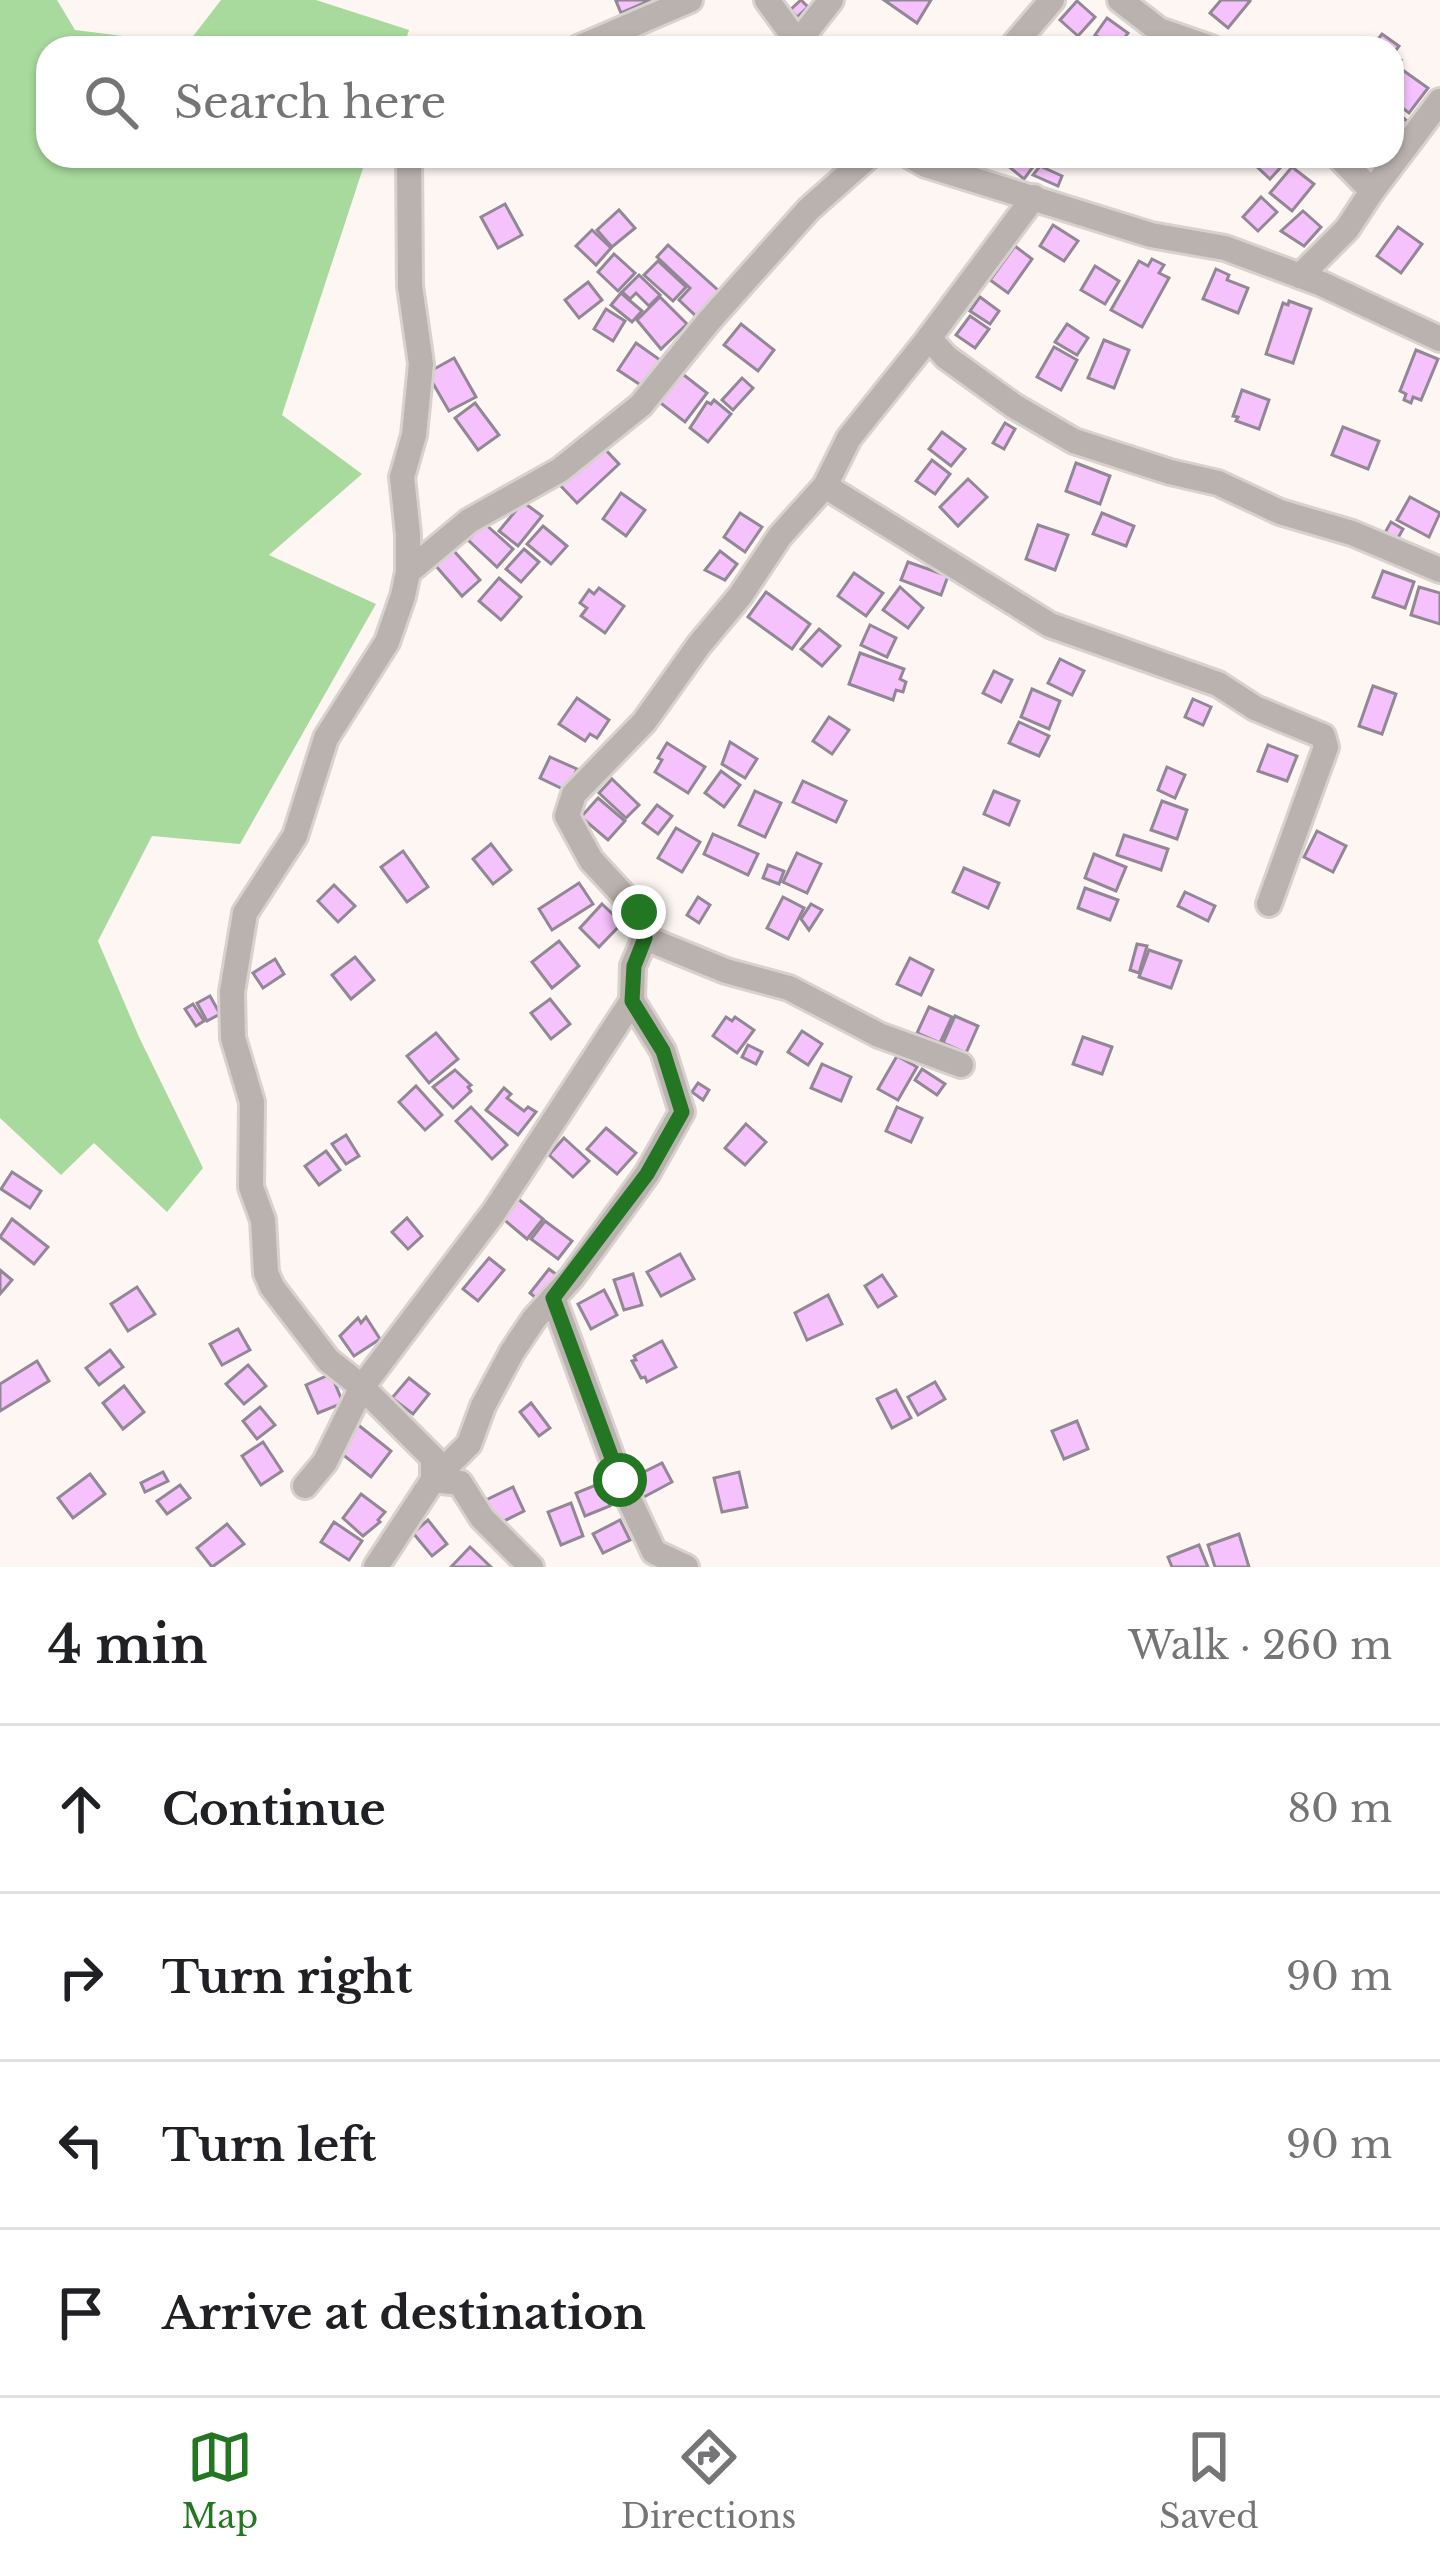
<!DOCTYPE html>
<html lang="en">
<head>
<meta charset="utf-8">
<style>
	body { margin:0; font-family:"Libre Baskerville",serif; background:#f2f2f2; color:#202124 }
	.stop { position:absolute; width:36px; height:36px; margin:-27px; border:9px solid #237723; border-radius:50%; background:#fff }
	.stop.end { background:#237723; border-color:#fff; box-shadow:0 3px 12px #0008 }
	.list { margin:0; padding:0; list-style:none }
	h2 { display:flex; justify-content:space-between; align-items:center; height:156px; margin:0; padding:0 48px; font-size:51px }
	h2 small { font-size:39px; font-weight:400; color:#757577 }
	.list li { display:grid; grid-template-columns:78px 1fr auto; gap:36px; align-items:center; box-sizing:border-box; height:168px; padding:0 48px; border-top:3px solid #e0e0e0 }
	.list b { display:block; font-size:45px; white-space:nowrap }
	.list em { font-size:39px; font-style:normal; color:#757577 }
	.icon { flex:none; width:66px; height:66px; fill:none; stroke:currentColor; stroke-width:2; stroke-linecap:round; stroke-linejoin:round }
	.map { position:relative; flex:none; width:1440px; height:1567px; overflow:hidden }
	.search { position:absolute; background:#fff; box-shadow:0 3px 9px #0004; left:36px; right:36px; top:36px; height:132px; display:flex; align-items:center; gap:30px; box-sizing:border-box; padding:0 42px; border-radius:36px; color:#757577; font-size:45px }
	.sheet { height:828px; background:#fff }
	nav { display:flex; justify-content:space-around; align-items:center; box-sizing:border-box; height:168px; border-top:3px solid #e0e0e0; background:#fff; font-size:33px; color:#757577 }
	nav a { display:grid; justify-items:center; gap:6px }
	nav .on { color:#237723 }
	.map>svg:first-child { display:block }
	.forest { fill:#a8da9d }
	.building { fill:#f6c2fd; stroke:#928794; stroke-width:3 }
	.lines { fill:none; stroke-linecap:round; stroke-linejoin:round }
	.minor-casing { stroke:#d9d1ce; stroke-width:30 }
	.minor { stroke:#bab2af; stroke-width:24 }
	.route { stroke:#237723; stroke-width:15 }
</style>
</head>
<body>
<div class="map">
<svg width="1440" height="1567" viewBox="0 0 1440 1567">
	<rect width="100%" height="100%" fill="#fef6f3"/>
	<!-- forest -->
	<polygon class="forest" points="0,0 57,0 75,30 187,44 221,0 316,0 409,30 403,48 48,48 48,156 367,156 282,415 362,474 269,555 376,604 240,844 152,836 98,941 139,1037 203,1168 167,1212 94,1143 61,1175 0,1118"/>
	<!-- building -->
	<g class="building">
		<polygon points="651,0 621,13 616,1 619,0"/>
		<polygon points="801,0 808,7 797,17 790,10"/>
		<polygon points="884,0 931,0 917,23"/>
		<polygon points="1221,0 1249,0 1250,1 1228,28 1210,13"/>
		<polygon points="1077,1 1095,17 1078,36 1060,20"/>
		<polygon points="1107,18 1128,33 1117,48 1095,35"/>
		<polygon points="1382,34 1399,46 1393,54 1401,60 1392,72 1392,48 1371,48"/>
		<polygon points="1404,71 1428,88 1409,113 1392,100 1392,87"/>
		<polygon points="1392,108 1408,122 1396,136 1392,133"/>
		<polygon points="996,156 1041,156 1024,179"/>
		<polygon points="1255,156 1291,156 1270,179 1251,161"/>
		<polygon points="1040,166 1062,176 1058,186 1033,175"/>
		<polygon points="1292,167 1314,184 1292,211 1270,193"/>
		<polygon points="1261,197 1277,212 1258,231 1243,217"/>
		<polygon points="505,204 522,235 498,248 481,217"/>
		<polygon points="619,210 635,228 612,247 597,230"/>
		<polygon points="1303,211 1321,227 1304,246 1281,231"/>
		<polygon points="1053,225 1078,241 1064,261 1040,246"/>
		<polygon points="1398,227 1422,244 1401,273 1377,256"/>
		<polygon points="592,230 611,248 596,265 576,246"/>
		<polygon points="668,245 719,291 696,316 679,300 690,288 657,257"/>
		<polygon points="1015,246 1032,259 1008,293 990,280"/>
		<polygon points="614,254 635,273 618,291 598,272"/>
		<polygon points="1152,259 1164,265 1159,273 1169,278 1142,327 1111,310 1139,261 1148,266"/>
		<polygon points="658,261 686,287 673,301 644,275"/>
		<polygon points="1095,266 1119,281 1105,304 1081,290"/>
		<polygon points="1216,269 1229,275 1227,280 1248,288 1238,313 1203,299"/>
		<polygon points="639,275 660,295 649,306 636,293 630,299 622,292"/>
		<polygon points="588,282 602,300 579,318 565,300"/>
		<polygon points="621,293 642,311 632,322 611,305"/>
		<polygon points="660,297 687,324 661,349 637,320"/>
		<polygon points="980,297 999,311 990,324 970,311"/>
		<polygon points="1289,301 1311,309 1293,363 1266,354 1283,303 1288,305"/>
		<polygon points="606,309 625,321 613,341 594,329"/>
		<polygon points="970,316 989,329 975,348 956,335"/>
		<polygon points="741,324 774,350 758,371 724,345"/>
		<polygon points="1067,324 1088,338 1077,355 1055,342"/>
		<polygon points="1104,340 1129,350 1114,388 1088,378"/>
		<polygon points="636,343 663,362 645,388 618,370"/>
		<polygon points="1054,347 1077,360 1061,390 1037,377"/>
		<polygon points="1416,350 1438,359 1421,400 1413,397 1411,403 1404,400 1406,394 1400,391"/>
		<polygon points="454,358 476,397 449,411 427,373"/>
		<polygon points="680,372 707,393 685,422 658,401"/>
		<polygon points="742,378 753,388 733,410 722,400"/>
		<polygon points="1242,390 1269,400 1259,429 1236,421 1238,417 1233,416"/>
		<polygon points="714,400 731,414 708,442 690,428 707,402 711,404"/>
		<polygon points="475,403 499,435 478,450 455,418"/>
		<polygon points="1005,423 1015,429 1004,449 993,443"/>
		<polygon points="1343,427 1379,441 1368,469 1332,455"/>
		<polygon points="942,432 965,449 951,466 929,449"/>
		<polygon points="601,445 619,464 577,503 559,484"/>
		<polygon points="932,460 950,474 935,494 916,481"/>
		<polygon points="1076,463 1110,476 1100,504 1066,491"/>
		<polygon points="968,479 987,497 958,526 940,507"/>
		<polygon points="621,493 645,510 626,536 603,519"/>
		<polygon points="1410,497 1440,513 1429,537 1397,520"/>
		<polygon points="523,502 542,516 518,546 499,531"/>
		<polygon points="740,513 762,527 745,552 724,537"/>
		<polygon points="1102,513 1134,526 1126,546 1093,534"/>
		<polygon points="1391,522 1403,529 1394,545 1382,538"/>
		<polygon points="484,523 513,549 497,567 468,540"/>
		<polygon points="1038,525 1068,535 1055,570 1026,559"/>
		<polygon points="543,526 567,546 551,564 527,544"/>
		<polygon points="524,549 539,562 521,582 506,569"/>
		<polygon points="453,550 480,580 462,596 435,565"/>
		<polygon points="720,551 737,564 725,580 705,570"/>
		<polygon points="908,562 948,576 941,595 901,580"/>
		<polygon points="1383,571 1414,582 1405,608 1373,597"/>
		<polygon points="854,573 883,593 866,616 838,596"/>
		<polygon points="499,578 521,597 501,620 479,601"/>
		<polygon points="900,587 923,608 908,628 883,610"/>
		<polygon points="1419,587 1440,593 1440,624 1411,615"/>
		<polygon points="599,588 624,606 605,633 581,616 587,608 580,603 589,590 594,594"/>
		<polygon points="766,592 810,624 792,649 748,617"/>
		<polygon points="870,625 896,638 887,657 861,645"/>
		<polygon points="819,629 840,646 822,666 801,649"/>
		<polygon points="860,653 904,669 900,679 906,682 903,692 896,690 893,700 849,684"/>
		<polygon points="1060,659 1084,671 1072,695 1048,683"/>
		<polygon points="994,671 1012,680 1001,702 983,693"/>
		<polygon points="1373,686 1396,694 1382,734 1359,726"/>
		<polygon points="1032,689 1060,701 1049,729 1021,717"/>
		<polygon points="577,698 609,720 597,738 590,734 585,741 559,724"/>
		<polygon points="1193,699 1211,707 1203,725 1185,717"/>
		<polygon points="829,717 849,730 832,754 813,741"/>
		<polygon points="1019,722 1049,736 1039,756 1009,743"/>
		<polygon points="730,742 757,759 745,778 722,764"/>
		<polygon points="667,743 705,767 688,793 655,772 662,760 658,758"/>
		<polygon points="1268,745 1297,756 1287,781 1258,771"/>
		<polygon points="550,757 577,769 567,791 540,778"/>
		<polygon points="1167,767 1185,775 1175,798 1158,790"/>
		<polygon points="721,771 740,785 724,807 705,793"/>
		<polygon points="612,779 639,805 626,818 599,793"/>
		<polygon points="803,781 846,801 836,822 793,802"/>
		<polygon points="755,791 781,803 765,837 739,825"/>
		<polygon points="994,791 1019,801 1009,825 984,814"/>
		<polygon points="598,798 625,821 608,840 581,817"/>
		<polygon points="1162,801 1187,810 1177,839 1151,830"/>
		<polygon points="657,805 672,816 658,834 643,823"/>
		<polygon points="676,828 700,842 682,872 658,858"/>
		<polygon points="1317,831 1346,846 1333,872 1304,857"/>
		<polygon points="713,834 758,854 748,875 704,854"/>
		<polygon points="1124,835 1168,849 1161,870 1117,855"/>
		<polygon points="491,844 511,870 493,884 473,859"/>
		<polygon points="403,851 428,887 407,902 381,867"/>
		<polygon points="797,853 821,864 807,893 783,882"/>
		<polygon points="1094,854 1126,867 1116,891 1085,878"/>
		<polygon points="768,865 784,871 779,884 763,878"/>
		<polygon points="964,868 999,883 988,908 953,892"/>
		<polygon points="579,883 593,904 552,930 539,909"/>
		<polygon points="334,885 355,906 338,922 318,901"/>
		<polygon points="1085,888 1118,900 1110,920 1078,908"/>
		<polygon points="1185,892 1215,906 1208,921 1178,906"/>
		<polygon points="698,897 710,905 699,923 687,915"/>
		<polygon points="783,897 804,908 788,939 767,928"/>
		<polygon points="602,904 622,923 599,947 580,928"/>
		<polygon points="811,904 822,910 809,930 801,919"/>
		<polygon points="559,941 579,966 552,988 532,962"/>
		<polygon points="1137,944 1147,946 1139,973 1130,970"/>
		<polygon points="1149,950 1181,961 1171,988 1139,977"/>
		<polygon points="355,957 374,980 351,999 332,975"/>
		<polygon points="910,958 933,970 921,995 897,984"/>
		<polygon points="275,959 284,974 263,988 253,973"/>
		<polygon points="210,996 220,1014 207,1021 197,1003"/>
		<polygon points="550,999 570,1024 551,1039 531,1013"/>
		<polygon points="193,1004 204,1021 196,1026 185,1009"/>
		<polygon points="929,1007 952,1017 940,1043 917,1033"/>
		<polygon points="955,1016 978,1026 966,1053 943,1043"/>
		<polygon points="726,1017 732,1021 735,1017 754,1030 737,1053 713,1036"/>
		<polygon points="802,1031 822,1044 808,1065 788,1052"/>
		<polygon points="436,1033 458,1059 429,1083 407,1056"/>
		<polygon points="1083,1037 1112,1047 1102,1074 1073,1064"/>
		<polygon points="748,1045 762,1052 756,1064 742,1057"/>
		<polygon points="897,1056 917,1067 898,1100 878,1089"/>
		<polygon points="822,1064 851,1077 841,1101 811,1088"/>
		<polygon points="922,1069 945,1084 937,1095 915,1080"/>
		<polygon points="455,1070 471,1085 468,1087 471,1091 453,1108 433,1087"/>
		<polygon points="698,1083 709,1090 703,1100 692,1092"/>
		<polygon points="416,1086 442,1115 425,1130 399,1102"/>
		<polygon points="504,1088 511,1094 507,1098 524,1111 528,1107 536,1112 518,1135 486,1110"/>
		<polygon points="471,1107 507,1145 492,1159 456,1121"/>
		<polygon points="897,1107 922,1118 911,1142 886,1131"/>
		<polygon points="746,1124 766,1142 745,1165 725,1148"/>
		<polygon points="606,1128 636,1153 617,1174 587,1149"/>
		<polygon points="346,1135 359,1156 346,1164 332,1144"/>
		<polygon points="564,1138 589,1161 573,1177 549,1155"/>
		<polygon points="326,1151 340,1170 319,1185 305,1166"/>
		<polygon points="12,1172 41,1191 30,1208 1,1189"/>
		<polygon points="517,1198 543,1219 527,1239 501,1217"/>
		<polygon points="407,1218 422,1236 408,1249 392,1232"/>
		<polygon points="12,1219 48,1247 34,1264 0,1237"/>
		<polygon points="545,1221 572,1241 558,1259 531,1239"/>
		<polygon points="680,1254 694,1279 661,1296 647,1272"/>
		<polygon points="489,1258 504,1270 478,1301 463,1289"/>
		<polygon points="549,1269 560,1277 541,1302 530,1293"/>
		<polygon points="0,1270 12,1280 0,1294"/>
		<polygon points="633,1274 642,1305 624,1310 614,1280"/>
		<polygon points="882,1275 896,1296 878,1307 865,1286"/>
		<polygon points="137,1287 155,1314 128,1331 111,1304"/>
		<polygon points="604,1290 617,1315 591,1329 578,1304"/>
		<polygon points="828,1295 842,1324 807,1340 795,1313"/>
		<polygon points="366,1317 380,1339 354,1356 340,1336 358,1318 361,1323"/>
		<polygon points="238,1329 250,1350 222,1365 210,1344"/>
		<polygon points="662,1341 676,1367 647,1382 645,1377 641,1378 632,1361 636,1360 634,1356"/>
		<polygon points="110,1350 123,1367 99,1385 86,1368"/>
		<polygon points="37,1361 49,1381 0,1411 0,1384"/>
		<polygon points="248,1365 266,1386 244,1404 226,1384"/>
		<polygon points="331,1374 343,1403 318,1413 306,1385"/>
		<polygon points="409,1378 429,1394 413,1414 392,1398"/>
		<polygon points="935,1382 945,1399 918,1415 908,1397"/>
		<polygon points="124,1386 144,1412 123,1429 103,1403"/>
		<polygon points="896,1390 911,1418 892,1428 877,1399"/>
		<polygon points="531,1403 550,1428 539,1436 520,1412"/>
		<polygon points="260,1407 275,1425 257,1439 243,1421"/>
		<polygon points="1077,1421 1088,1449 1064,1459 1052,1431"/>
		<polygon points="357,1424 391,1451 371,1477 337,1450"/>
		<polygon points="263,1442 282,1471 261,1485 242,1456"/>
		<polygon points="662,1463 672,1482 642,1498 632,1478"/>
		<polygon points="163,1472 168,1481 145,1492 141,1483"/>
		<polygon points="739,1472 747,1507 722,1512 714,1478"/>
		<polygon points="90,1474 105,1494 73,1518 58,1498"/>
		<polygon points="601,1483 610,1506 585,1516 576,1493"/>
		<polygon points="180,1485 190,1498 167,1514 157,1501"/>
		<polygon points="513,1487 524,1511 498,1524 486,1500"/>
		<polygon points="361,1494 385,1512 378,1520 380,1522 363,1536 343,1518"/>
		<polygon points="571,1503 583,1536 561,1545 548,1512"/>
		<polygon points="428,1520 447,1544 432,1556 413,1533"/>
		<polygon points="620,1520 630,1540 603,1553 593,1534"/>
		<polygon points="334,1522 362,1541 349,1560 321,1542"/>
		<polygon points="227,1524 244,1544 212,1567 197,1548"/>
		<polygon points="1239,1534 1249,1567 1215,1567 1208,1545"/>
		<polygon points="1199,1545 1208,1567 1172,1567 1168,1557"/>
		<polygon points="470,1547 491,1567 451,1567"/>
	</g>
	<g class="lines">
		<!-- minor casing -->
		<g class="minor-casing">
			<g id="minor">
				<polyline points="767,0 802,48"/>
				<polyline points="1120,0 1159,30 1211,48"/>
				<polyline points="798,42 831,0"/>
				<polyline points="578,48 690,0"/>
				<polyline points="1011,48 1052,0"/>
				<polyline points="409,156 410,286 421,364 414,435 402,477 408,534 408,572 403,596 387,642 326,738 295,836 245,913 232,992 233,1038 252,1102 251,1187 263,1220 266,1273 272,1287 328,1360 362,1387 433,1458 433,1480 460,1483 482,1518 531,1567"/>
				<polyline points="910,156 926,165 1151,235 1225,248 1322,284 1440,339"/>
				<polyline points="1372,191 1440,101"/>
				<polyline points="1034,197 929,338 946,357 1014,406 1074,441 1170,472 1218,483 1280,512 1352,533 1440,570"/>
				<polyline points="1300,276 1347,229 1372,191 1338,156"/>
				<polyline points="825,486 1050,625 1218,684 1255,708 1323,736 1326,747 1269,904"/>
				<polyline points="408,572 469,521 560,470 641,405 708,322 809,209 869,156"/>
				<polyline points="645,938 726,971 789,988 879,1035 961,1065"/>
				<polyline points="553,1298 620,1480 654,1552 686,1567"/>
				<polyline points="305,1486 325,1462 362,1387 494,1212 632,1001 633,966 645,938 639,912 591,860 567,816 574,794 644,722 699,645 740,596 780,536 825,486 849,438 929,338"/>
				<polyline points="376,1567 433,1480 469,1444 483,1406 512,1352 534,1319 572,1277 647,1174 682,1112 663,1051 632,1001"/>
			</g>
		</g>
		<!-- minor -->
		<use href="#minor" class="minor"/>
	</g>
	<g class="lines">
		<!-- route -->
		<polyline class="route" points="620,1480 553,1298 647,1174 682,1112 663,1051 632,1001 634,966 645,938 639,912"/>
	</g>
</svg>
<div class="stop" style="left:620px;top:1480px"></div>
<div class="stop end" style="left:639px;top:912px"></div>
<div class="search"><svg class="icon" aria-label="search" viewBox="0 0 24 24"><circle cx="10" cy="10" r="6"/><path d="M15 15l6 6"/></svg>Search here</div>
</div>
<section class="sheet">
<h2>4 min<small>Walk · 260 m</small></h2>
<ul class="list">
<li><svg class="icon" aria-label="ahead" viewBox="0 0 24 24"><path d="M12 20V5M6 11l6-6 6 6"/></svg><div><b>Continue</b></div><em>80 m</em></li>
<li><svg class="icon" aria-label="right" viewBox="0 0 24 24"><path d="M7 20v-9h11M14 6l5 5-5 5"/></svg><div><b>Turn right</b></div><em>90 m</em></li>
<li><svg class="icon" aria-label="left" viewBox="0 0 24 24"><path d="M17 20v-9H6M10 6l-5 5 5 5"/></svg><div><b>Turn left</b></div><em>90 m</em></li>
<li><svg class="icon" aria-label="arrive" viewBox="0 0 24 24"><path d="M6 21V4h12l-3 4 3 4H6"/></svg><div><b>Arrive at destination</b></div></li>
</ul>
</section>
<nav>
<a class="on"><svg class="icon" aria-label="map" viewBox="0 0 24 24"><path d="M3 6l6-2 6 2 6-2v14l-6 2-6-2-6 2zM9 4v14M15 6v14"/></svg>Map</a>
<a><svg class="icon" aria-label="directions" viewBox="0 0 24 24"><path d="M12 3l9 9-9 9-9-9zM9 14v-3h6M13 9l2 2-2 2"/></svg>Directions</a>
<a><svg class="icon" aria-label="saved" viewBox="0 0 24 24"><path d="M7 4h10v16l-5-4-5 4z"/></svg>Saved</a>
</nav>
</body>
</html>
